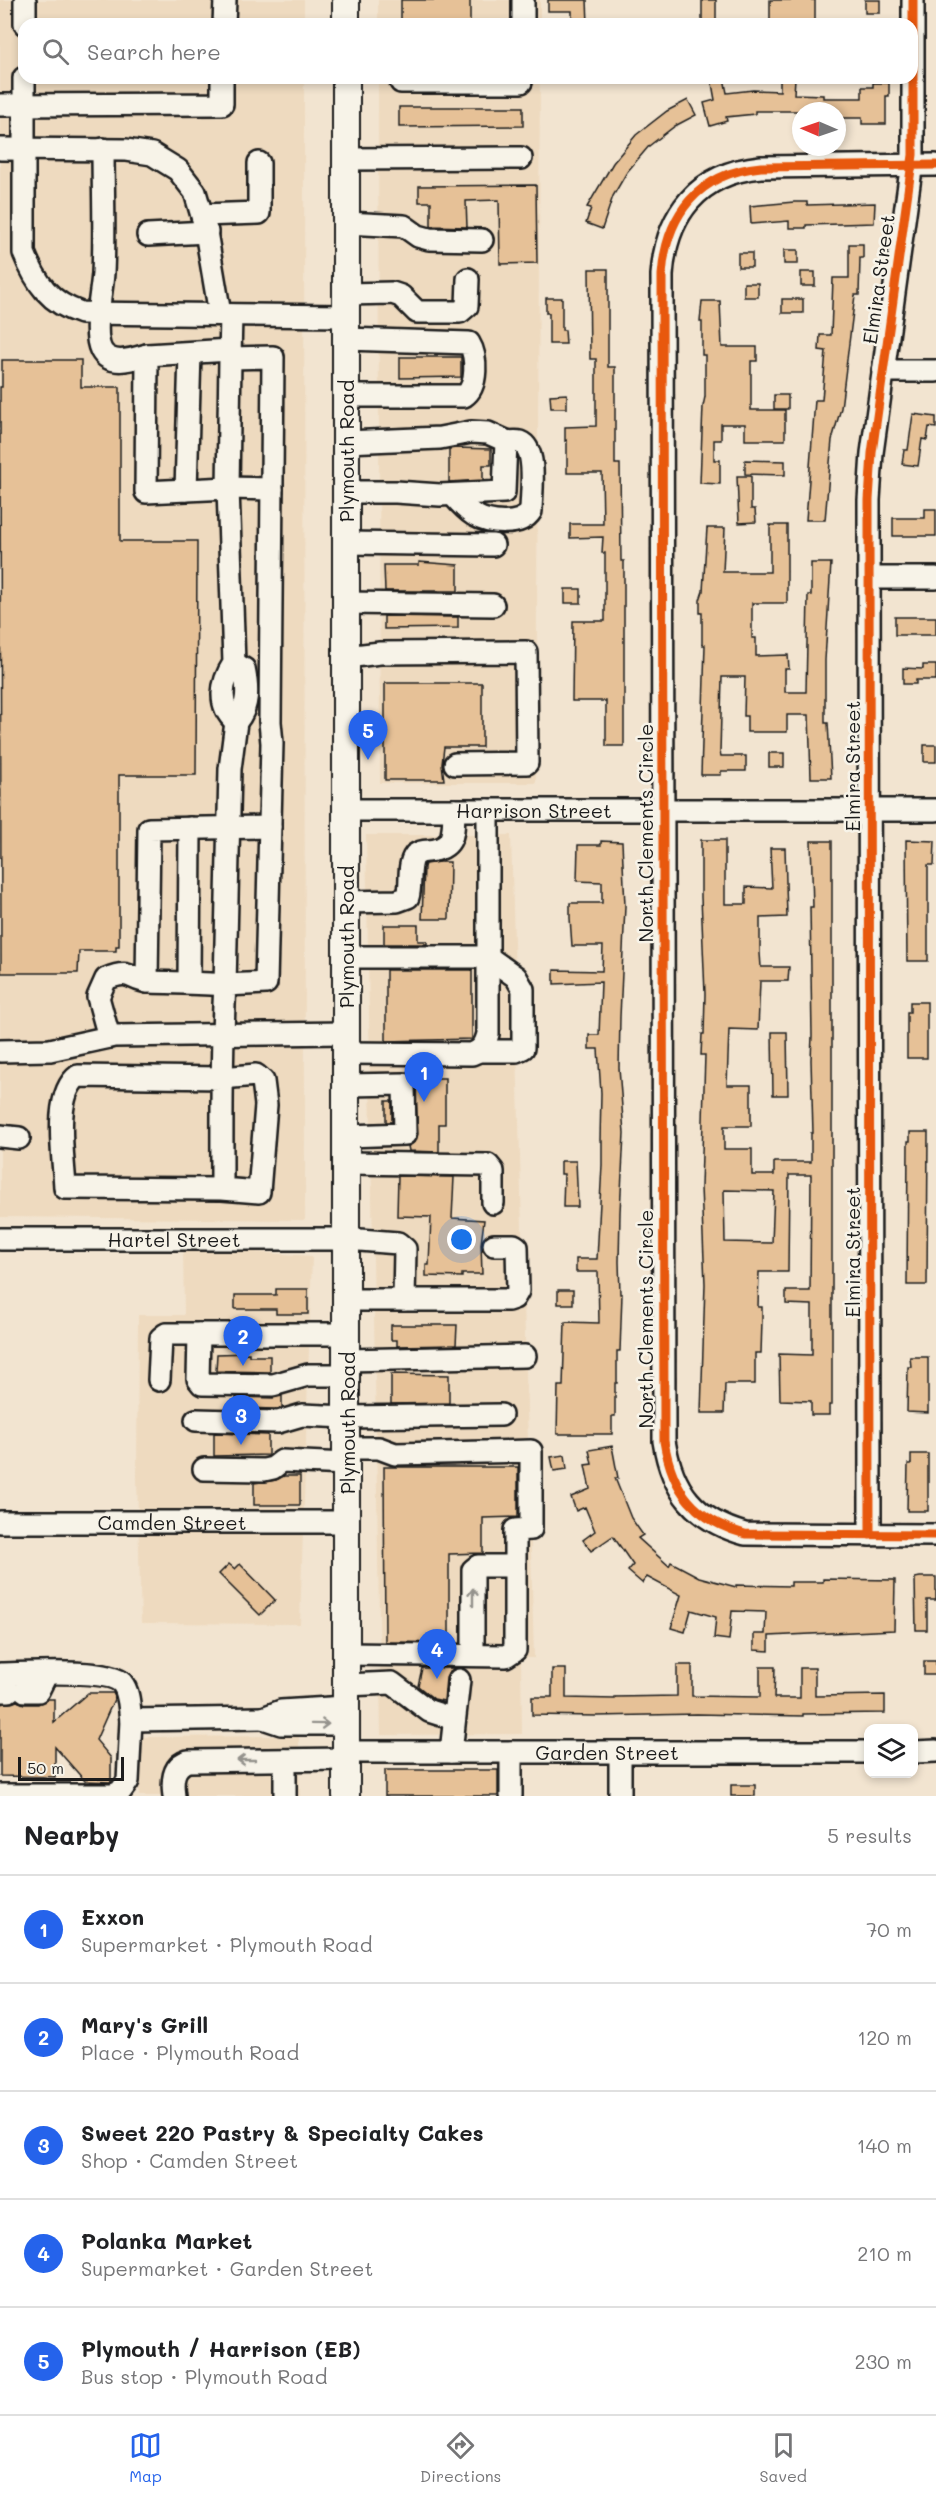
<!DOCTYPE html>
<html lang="en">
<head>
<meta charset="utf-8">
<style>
	body { margin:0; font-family:Mali,sans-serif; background:#f2f2f2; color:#202124 }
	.controls { position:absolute; right:18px; bottom:18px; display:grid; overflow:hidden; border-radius:12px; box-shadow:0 3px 9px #0003 }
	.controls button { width:54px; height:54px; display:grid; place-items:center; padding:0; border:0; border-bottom:2px solid #e0e0e0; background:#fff; color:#202124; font:30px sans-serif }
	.compass { position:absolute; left:792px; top:102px; width:54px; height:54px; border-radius:50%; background:#fff; box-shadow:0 3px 9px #0003; rotate:272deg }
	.scale { position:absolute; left:18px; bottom:15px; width:106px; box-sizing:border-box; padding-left:6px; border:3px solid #1c1c1c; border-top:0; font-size:16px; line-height:21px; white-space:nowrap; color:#1c1c1c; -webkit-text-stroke:4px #f7f3e8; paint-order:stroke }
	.you { position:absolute; left:462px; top:1240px; width:21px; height:21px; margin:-15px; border:4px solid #fff; border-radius:50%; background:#1a73e8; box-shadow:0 0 0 9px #1a73e833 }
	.badge { display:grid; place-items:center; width:39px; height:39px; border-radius:50%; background:#2563eb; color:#fff; font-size:20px; font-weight:700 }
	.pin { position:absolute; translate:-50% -50px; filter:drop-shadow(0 2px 3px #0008) }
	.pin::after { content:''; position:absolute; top:32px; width:21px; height:18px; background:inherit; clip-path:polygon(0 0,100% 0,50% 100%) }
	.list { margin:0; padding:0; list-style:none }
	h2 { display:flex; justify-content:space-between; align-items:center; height:78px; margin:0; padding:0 24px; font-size:26px }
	h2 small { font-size:20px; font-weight:400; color:#757577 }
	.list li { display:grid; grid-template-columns:39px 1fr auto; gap:18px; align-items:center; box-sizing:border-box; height:108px; padding:0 24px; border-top:2px solid #e0e0e0 }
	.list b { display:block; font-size:22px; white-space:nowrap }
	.list p { margin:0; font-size:20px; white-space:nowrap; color:#757577 }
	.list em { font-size:20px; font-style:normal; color:#757577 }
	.icon { flex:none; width:33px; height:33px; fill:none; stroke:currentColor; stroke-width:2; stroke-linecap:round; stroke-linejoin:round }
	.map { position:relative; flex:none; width:936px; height:1796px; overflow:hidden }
	.search { position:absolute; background:#fff; box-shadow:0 3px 9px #0003; left:18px; right:18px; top:18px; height:66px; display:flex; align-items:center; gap:15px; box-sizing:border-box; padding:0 21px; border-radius:18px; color:#757577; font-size:22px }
	.sheet { height:618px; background:#fff }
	nav { display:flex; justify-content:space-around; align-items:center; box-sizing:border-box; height:84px; border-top:2px solid #e0e0e0; background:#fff; font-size:16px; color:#757577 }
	nav a { display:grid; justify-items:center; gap:3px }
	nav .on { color:#2563eb }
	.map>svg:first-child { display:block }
	.built { fill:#eedabf }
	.building { fill:#e6c197; stroke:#1c1c1c; stroke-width:1.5; fill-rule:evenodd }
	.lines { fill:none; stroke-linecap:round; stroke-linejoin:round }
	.minor-casing { stroke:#1c1c1c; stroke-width:26 }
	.major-casing { stroke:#1c1c1c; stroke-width:30 }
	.minor { stroke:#f7f3e8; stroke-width:21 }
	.major { stroke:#f7f3e8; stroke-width:26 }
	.cycleway-casing { stroke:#f7f3e8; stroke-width:13 }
	.cycleway { stroke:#e8590c; stroke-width:9 }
	.oneway { stroke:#94928c }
	.labels { text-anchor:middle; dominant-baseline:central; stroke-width:5; stroke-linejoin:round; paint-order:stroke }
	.street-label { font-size:20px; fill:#1c1c1c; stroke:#f7f3e8 }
</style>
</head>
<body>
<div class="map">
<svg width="936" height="1796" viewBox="0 0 936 1796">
	<rect width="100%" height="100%" fill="#f2e4d0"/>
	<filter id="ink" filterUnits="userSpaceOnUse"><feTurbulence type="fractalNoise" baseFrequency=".0167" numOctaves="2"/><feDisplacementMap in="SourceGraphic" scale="12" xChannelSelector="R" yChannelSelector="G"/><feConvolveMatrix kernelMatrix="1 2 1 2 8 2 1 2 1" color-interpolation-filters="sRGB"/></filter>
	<g filter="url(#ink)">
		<!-- built -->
		<g class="built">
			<polygon points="0,0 304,0 304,24 24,24 24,78 304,78 305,1220 0,1217"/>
			<rect x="378" y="0" width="162" height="24"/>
			<polygon points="378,78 540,78 536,783 380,783"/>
			<polygon points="366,835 511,835 534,1658 521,1658 522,1734 381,1735"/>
			<polygon points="183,1247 312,1256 300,1624 141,1623 137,1479 138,1315 184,1315"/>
			<polygon points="299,1736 300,1796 139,1796 140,1737"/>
		</g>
		<!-- building -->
		<g class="building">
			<rect x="401" y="0" width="69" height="24"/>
			<polygon points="548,0 587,0 588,24 572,24 572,11 548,11"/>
			<rect x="702" y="0" width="14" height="24"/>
			<rect x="770" y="0" width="45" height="24"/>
			<rect x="865" y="0" width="15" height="13"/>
			<polygon points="711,78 724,78 727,93 753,90 780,91 780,78 795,78 794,94 823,95 823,98 862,98 862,87 873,87 873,83 889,83 889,96 886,96 886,124 862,124 862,118 837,118 837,111 755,111 755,114 726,117 727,121 710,126 704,103 715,100"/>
			<polygon points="688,100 696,115 675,126 649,146 627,172 613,196 602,229 586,223 591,208 587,207 613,163 636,135 667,111"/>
			<polygon points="399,107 523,107 523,126 399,127"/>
			<polygon points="536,185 537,263 500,264 499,200 466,201 467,227 431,226 431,202 419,202 419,186"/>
			<polygon points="794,202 807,202 807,205 875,203 874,223 806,225 806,228 789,228 789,221 751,224 750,206"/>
			<polygon points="849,244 863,244 863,258 860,258 859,295 855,295 841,408 832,440 825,520 806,520 815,400 822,400 826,351 819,350 820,335 831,335 833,278 849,278"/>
			<rect x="784" y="250" width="14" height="14"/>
			<rect x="738" y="253" width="14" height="14"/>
			<polygon points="589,269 608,269 608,367 615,367 615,464 620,464 621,561 624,561 624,746 606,746 606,701 572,701 573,621 605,621 605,553 602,553 603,537 570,538 570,524 603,524 602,473 567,473 567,440 565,441 565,427 596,426 596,359 590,359"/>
			<rect x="801" y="272" width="14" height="14"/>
			<rect x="744" y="283" width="14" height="14"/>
			<polygon points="546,298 562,298 562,330 565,330 566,344 549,344 549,313 546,313"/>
			<rect x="782" y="299" width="21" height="14"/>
			<polygon points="702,301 720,301 722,347 757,347 757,361 751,361 751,410 785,410 785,440 745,440 745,424 721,424 721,440 714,440 714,460 720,460 720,484 700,483 703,406 705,397 705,355 702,355 702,322 700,322"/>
			<polygon points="400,357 461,357 461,377 400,378"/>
			<polygon points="2,360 81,360 81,387 120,387 120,541 197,541 196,775 119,775 119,946 116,946 116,951 79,951 78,973 1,973 0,387 2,387"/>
			<polygon points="567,394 567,408 551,408 550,395"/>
			<rect x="774" y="395" width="14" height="14"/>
			<polygon points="913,414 936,417 936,428 929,427 927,440 922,439 918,466 902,464 904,450 908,450"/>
			<polygon points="456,448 491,449 491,465 483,465 483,480 449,482 449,449"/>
			<polygon points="745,460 785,461 785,475 745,474"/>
			<polygon points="737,476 751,476 751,509 755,509 756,522 739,523"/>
			<polygon points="925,509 936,509 936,536 893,536 893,518 925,518"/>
			<polygon points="770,525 787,525 787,603 752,603 752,638 756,638 756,656 788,655 789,669 785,669 785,692 806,692 808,595 811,595 811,563 831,563 825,660 825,723 828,723 831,778 811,778 809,715 787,715 787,732 747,732 747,716 744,716 745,677 722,677 720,752 721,756 746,756 746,771 721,771 721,775 701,775 705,645 702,645 702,613 700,613 700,600 703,591 707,528 725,528 723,572 770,572"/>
			<polygon points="419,562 458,565 458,591 385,591 384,565 419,565"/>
			<rect x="565" y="589" width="16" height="14"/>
			<polygon points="384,616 458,617 458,628 384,629"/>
			<rect x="895" y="617" width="41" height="18"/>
			<polygon points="923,665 936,665 936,680 916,680 916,684 903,684 903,668 923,669"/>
			<polygon points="385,683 482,683 482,747 444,747 442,764 444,780 385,780"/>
			<rect x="924" y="745" width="12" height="17"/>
			<rect x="769" y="753" width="15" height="14"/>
			<path d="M701,840H725V904H746V887L772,888L770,848H785L787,917L760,918V953L761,967H789L788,981H760L758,1030L729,1029L727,1085H751V1126H724V1149H752V1175H774V1162H811V1133H813L811,1060L812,1036L810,907H813L811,841H832V1405H829V1415H811V1401L780,1400L779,1354L812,1355V1305L786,1304V1291H810L811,1175H789L788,1272H759L758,1307H762V1321L761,1353H755V1384H725L724,1413H701L705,1284L701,1187L705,1055H701L702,1034H704L705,994L701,897ZM724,1190L774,1191L772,1243L725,1242Z"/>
			<polygon points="906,840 935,841 934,865 928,865 928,961 907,961"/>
			<polygon points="601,841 622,842 625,906 620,1017 619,1068 624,1133 620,1212 619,1262 620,1294 622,1294 620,1351 617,1351 617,1383 615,1383 615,1416 612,1416 612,1434 557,1434 558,1386 563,1386 565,1322 599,1323 598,1272 576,1272 576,1259 597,1259 602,1165 602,1141 600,1141 601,1093 598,1049 589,1049 589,1035 599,1035 601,982 554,984 554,970 602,971 603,946 572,946 570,918 570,903 602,903 602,882 577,881 578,845 601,845"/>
			<polygon points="439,862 450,862 449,919 422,919 424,867 425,864"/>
			<polygon points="384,925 418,925 418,941 427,941 427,944 384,944"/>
			<polygon points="386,970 472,970 472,1039 386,1041"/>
			<polygon points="910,1002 927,1002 927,1058 907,1058 907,1012 910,1012"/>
			<polygon points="772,1032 787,1032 788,1095 773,1095"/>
			<polygon points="415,1078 445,1078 445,1124 439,1124 439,1152 409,1151 408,1146 416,1141 418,1134"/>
			<rect x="386" y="1101" width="6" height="21"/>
			<polygon points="910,1132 928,1132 927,1285 907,1285 908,1141 910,1141"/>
			<polygon points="561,1161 576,1161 578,1207 563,1207 564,1174 561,1174"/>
			<polygon points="398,1176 454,1177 452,1218 484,1220 481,1244 482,1274 462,1274 462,1277 426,1276 426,1265 429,1265 431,1217 397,1216"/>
			<polygon points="276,1289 308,1289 308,1314 276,1314 276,1309 235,1309 235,1295 276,1295"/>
			<rect x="558" y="1290" width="15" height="14"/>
			<polygon points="391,1325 457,1325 456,1345 397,1346 397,1340 391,1340"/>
			<polygon points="249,1353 249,1356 270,1356 270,1372 216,1371 217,1354"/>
			<polygon points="910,1357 928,1357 928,1413 907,1412 908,1367 911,1367"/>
			<polygon points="391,1374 449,1375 449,1403 391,1404"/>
			<polygon points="282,1396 282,1408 276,1409 236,1408 236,1397 273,1398"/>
			<polygon points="214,1433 268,1435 268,1455 214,1456"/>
			<polygon points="612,1446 618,1478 615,1478 631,1518 643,1535 638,1538 669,1566 671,1562 699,1577 736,1587 736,1585 791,1586 791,1582 823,1582 823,1579 895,1580 894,1630 769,1636 769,1651 754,1650 754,1634 765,1634 766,1612 732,1611 729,1640 714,1638 716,1617 691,1610 685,1632 671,1628 681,1595 647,1577 642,1583 628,1571 633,1565 613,1536 591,1551 583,1540 595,1531 585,1507 576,1511 571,1497 590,1489 585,1465 592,1464 589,1450"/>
			<polygon points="911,1454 928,1454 928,1511 907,1511 908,1464 911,1464"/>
			<polygon points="565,1455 567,1469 554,1471 551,1457"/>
			<polygon points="384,1467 518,1467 518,1517 483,1518 483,1553 449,1554 449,1643 385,1642"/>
			<polygon points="284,1476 300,1476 300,1505 254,1505 254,1483 276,1480"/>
			<polygon points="229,1564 235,1569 240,1564 275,1600 260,1615 219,1574"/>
			<polygon points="920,1577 936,1577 936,1600 927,1600 927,1630 916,1630 915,1578"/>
			<rect x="924" y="1661" width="12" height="14"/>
			<polygon points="677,1665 692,1665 692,1696 760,1697 760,1667 775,1667 774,1698 800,1698 800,1668 815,1668 815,1696 885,1695 885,1713 803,1714 803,1716 697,1714 597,1716 532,1715 532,1697 552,1697 552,1669 566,1669 566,1698 615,1699 615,1697 677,1696"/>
			<polygon points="422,1668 455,1668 449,1672 446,1678 444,1701 434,1699 418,1686"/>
			<polygon points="88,1693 113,1693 115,1697 96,1740 111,1758 111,1782 85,1781 55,1747 55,1777 0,1776 0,1704 17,1701 24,1704 38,1704 48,1699 54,1699 54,1722"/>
			<rect x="385" y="1770" width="113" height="26"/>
			<rect x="731" y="1785" width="24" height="11"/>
		</g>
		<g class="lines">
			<!-- minor casing -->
			<g class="minor-casing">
				<g id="minor">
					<polyline points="25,24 25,0"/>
					<polyline points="224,24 225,0"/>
					<polyline points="523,24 523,0"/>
					<path d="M24,78V253C36,283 50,303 81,313L346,316"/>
					<polyline points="401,78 401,82 521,82 521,78"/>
					<polyline points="0,105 222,104 222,78"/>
					<polyline points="0,149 126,150 152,154 178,170 195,192 205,226 220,314"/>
					<path d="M103,149C103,190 105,232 103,273C102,293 92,332 101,350C110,367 133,359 147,355"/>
					<polyline points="346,159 521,158"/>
					<path d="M936,165L761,167C698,173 666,215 662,275L664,1441C672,1491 695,1520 745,1534L936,1535"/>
					<polyline points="202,215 259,213 259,163"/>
					<polyline points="346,223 404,226 418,236 429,239 482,240"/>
					<polyline points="148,235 207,232"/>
					<polyline points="346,294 392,293 401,296 417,312 460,312 467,306 468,279"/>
					<polyline points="230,350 147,355 146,492 228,488 272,489"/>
					<path d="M230,358L228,488L234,663L244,669C248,688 249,707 236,722C217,705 221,683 234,663"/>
					<polyline points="883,371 936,371"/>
					<path d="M346,396H464C478,387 477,356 469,343L346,339"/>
					<polyline points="186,490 190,353"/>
					<polyline points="346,492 396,492 440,495 504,492 506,441 488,433 471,432 440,438 346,442"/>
					<path d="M453,495C459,502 466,510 474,515C489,524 521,527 531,511C531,495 538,449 520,442C516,441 510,442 505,442"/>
					<polyline points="346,543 493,545"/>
					<polyline points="870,578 936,578"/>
					<polyline points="346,603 493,605"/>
					<polyline points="346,657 380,653 526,652 527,763 455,764"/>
					<path id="s1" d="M346,810H936"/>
					<path d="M346,902L397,901L408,897C412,885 407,865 415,855C419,852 423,851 428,851C456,849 453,832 454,810"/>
					<polyline points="346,957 488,957 516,977 523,989 523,1048 516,1051 480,1051"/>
					<polyline points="147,982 149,829 270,827"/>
					<polyline points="189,982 190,828"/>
					<path d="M109,1037L98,997L106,979C133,968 129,981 150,982C175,983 200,983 225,985L230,769L236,722"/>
					<polyline points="0,1051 50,1050 114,1036 346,1033"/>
					<path d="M346,1053L472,1054C482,1050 485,1045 488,1034V810"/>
					<polyline points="346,1085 404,1084 405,1134 347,1136"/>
					<polyline points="0,1136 19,1138"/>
					<polyline points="347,1163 488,1165 493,1171 493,1203"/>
					<path d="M222,1189L259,1192L266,1105L263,1081L256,1075L222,1078L78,1076C52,1095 64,1159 65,1188L222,1189C222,1121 221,1053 225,985L266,983L272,743L270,722L273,357L230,358L231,315"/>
					<path id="s2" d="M0,1239H347L398,1243L405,1249L404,1300"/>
					<polyline points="347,1300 508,1300 514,1298 518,1291 517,1247 514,1245 494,1245"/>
					<polyline points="199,1334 198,1379 202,1384 273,1385 308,1375 347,1375"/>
					<polyline points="347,1360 525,1356"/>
					<polyline points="159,1380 161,1338 166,1334 347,1334"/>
					<polyline points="196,1420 278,1422 302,1415 347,1417 501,1415"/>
					<polyline points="204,1469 264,1470 273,1468 282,1461 346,1464"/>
					<path id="s3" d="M0,1522H346"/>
					<polyline points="870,1535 869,500 872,453 913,155 913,0"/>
					<polyline points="346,1654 506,1656 515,1650 515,1530 531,1529 531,1451 395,1454 379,1448 347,1448"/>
					<polyline points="473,1655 473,1570 478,1566 515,1566"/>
					<path d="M0,1674C22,1674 108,1668 122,1683C130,1693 129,1709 131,1720L263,1718"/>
					<polyline points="346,1685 392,1683 429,1711 454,1719"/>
					<polyline points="0,1691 9,1691"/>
					<polyline points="25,1691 38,1691 47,1673"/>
					<polyline points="346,1707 281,1711 263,1718 281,1724 346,1724"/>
					<path id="s4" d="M346,1752H868"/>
					<polyline points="451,1752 459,1680"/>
					<polyline points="914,1752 936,1751"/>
					<polyline points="0,1795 112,1795 120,1792 128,1781 131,1720"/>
					<path d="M174,1796C172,1782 172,1766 188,1761L346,1759"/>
					<polyline points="285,1796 285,1760"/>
					<polyline points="511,1796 511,1752"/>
					<polyline points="620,1796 620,1753"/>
				</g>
			</g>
			<!-- major casing -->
			<g class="major-casing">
				<g id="major">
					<polyline points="346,0 346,24"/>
					<polyline points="346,1796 346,78"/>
				</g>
			</g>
			<!-- minor -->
			<use href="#minor" class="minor"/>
			<!-- major -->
			<use href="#major" class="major"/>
			<!-- cycleway casing -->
			<g class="cycleway-casing">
				<g id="cycleway">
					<path d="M936,165L761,167C698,173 666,215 662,275L664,1441C672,1491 695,1520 745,1534L936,1535"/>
					<polyline points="870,1535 869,500 872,453 913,155 913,0"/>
				</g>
			</g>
			<!-- cycleway -->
			<use href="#cycleway" class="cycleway"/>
		</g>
		<!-- one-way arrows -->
		<defs><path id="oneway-shaft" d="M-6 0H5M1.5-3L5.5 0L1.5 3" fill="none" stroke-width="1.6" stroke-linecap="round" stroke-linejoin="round" transform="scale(1.5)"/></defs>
		<g class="oneway">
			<use href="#oneway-shaft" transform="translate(473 1597) rotate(-90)"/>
			<use href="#oneway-shaft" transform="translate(320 1724) rotate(1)"/>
			<use href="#oneway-shaft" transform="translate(246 1760) rotate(180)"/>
		</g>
	</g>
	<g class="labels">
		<!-- street labels -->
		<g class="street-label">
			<text transform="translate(878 279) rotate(-82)">Elmira Street</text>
			<text transform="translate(346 451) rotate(-90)">Plymouth Road</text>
			<text transform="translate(852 766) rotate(-90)">Elmira Street</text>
			<text stroke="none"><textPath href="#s1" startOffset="188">Harrison Street</textPath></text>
			<text transform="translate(645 833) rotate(-90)">North Clements Circle</text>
			<text transform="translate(346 937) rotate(-90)">Plymouth Road</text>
			<text stroke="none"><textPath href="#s2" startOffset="174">Hartel Street</textPath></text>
			<text transform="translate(852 1252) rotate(-90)">Elmira Street</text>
			<text transform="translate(645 1319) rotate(-90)">North Clements Circle</text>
			<text transform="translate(347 1423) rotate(-90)">Plymouth Road</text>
			<text stroke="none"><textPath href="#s3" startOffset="172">Camden Street</textPath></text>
			<text stroke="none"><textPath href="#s4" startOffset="261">Garden Street</textPath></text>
		</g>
	</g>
</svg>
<div class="controls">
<button><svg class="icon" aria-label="layers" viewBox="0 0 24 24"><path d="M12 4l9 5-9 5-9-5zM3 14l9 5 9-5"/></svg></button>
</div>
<svg class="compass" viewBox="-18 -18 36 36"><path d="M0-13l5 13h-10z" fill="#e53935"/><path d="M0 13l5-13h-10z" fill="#757577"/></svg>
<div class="scale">50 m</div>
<div class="you"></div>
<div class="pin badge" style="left:424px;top:1102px">1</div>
<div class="pin badge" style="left:243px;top:1366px">2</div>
<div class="pin badge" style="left:241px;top:1445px">3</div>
<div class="pin badge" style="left:437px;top:1679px">4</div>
<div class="pin badge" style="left:368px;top:760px">5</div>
<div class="search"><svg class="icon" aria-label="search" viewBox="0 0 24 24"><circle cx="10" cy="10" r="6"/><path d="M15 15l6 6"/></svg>Search here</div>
</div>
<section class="sheet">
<h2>Nearby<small>5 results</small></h2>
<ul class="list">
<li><span class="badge">1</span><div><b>Exxon</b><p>Supermarket · Plymouth Road</p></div><em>70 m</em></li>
<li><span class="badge">2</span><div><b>Mary's Grill</b><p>Place · Plymouth Road</p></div><em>120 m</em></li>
<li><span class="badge">3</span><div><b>Sweet 220 Pastry &amp; Specialty Cakes</b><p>Shop · Camden Street</p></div><em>140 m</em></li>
<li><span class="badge">4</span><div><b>Polanka Market</b><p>Supermarket · Garden Street</p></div><em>210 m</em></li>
<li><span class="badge">5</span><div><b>Plymouth / Harrison (EB)</b><p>Bus stop · Plymouth Road</p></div><em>230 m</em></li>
</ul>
</section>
<nav>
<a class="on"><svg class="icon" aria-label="map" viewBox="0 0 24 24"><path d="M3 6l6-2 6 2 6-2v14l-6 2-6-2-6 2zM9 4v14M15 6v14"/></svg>Map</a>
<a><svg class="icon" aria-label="directions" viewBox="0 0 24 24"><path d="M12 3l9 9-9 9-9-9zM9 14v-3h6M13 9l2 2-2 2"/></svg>Directions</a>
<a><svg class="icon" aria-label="saved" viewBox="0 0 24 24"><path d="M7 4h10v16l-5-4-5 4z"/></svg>Saved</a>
</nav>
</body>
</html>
